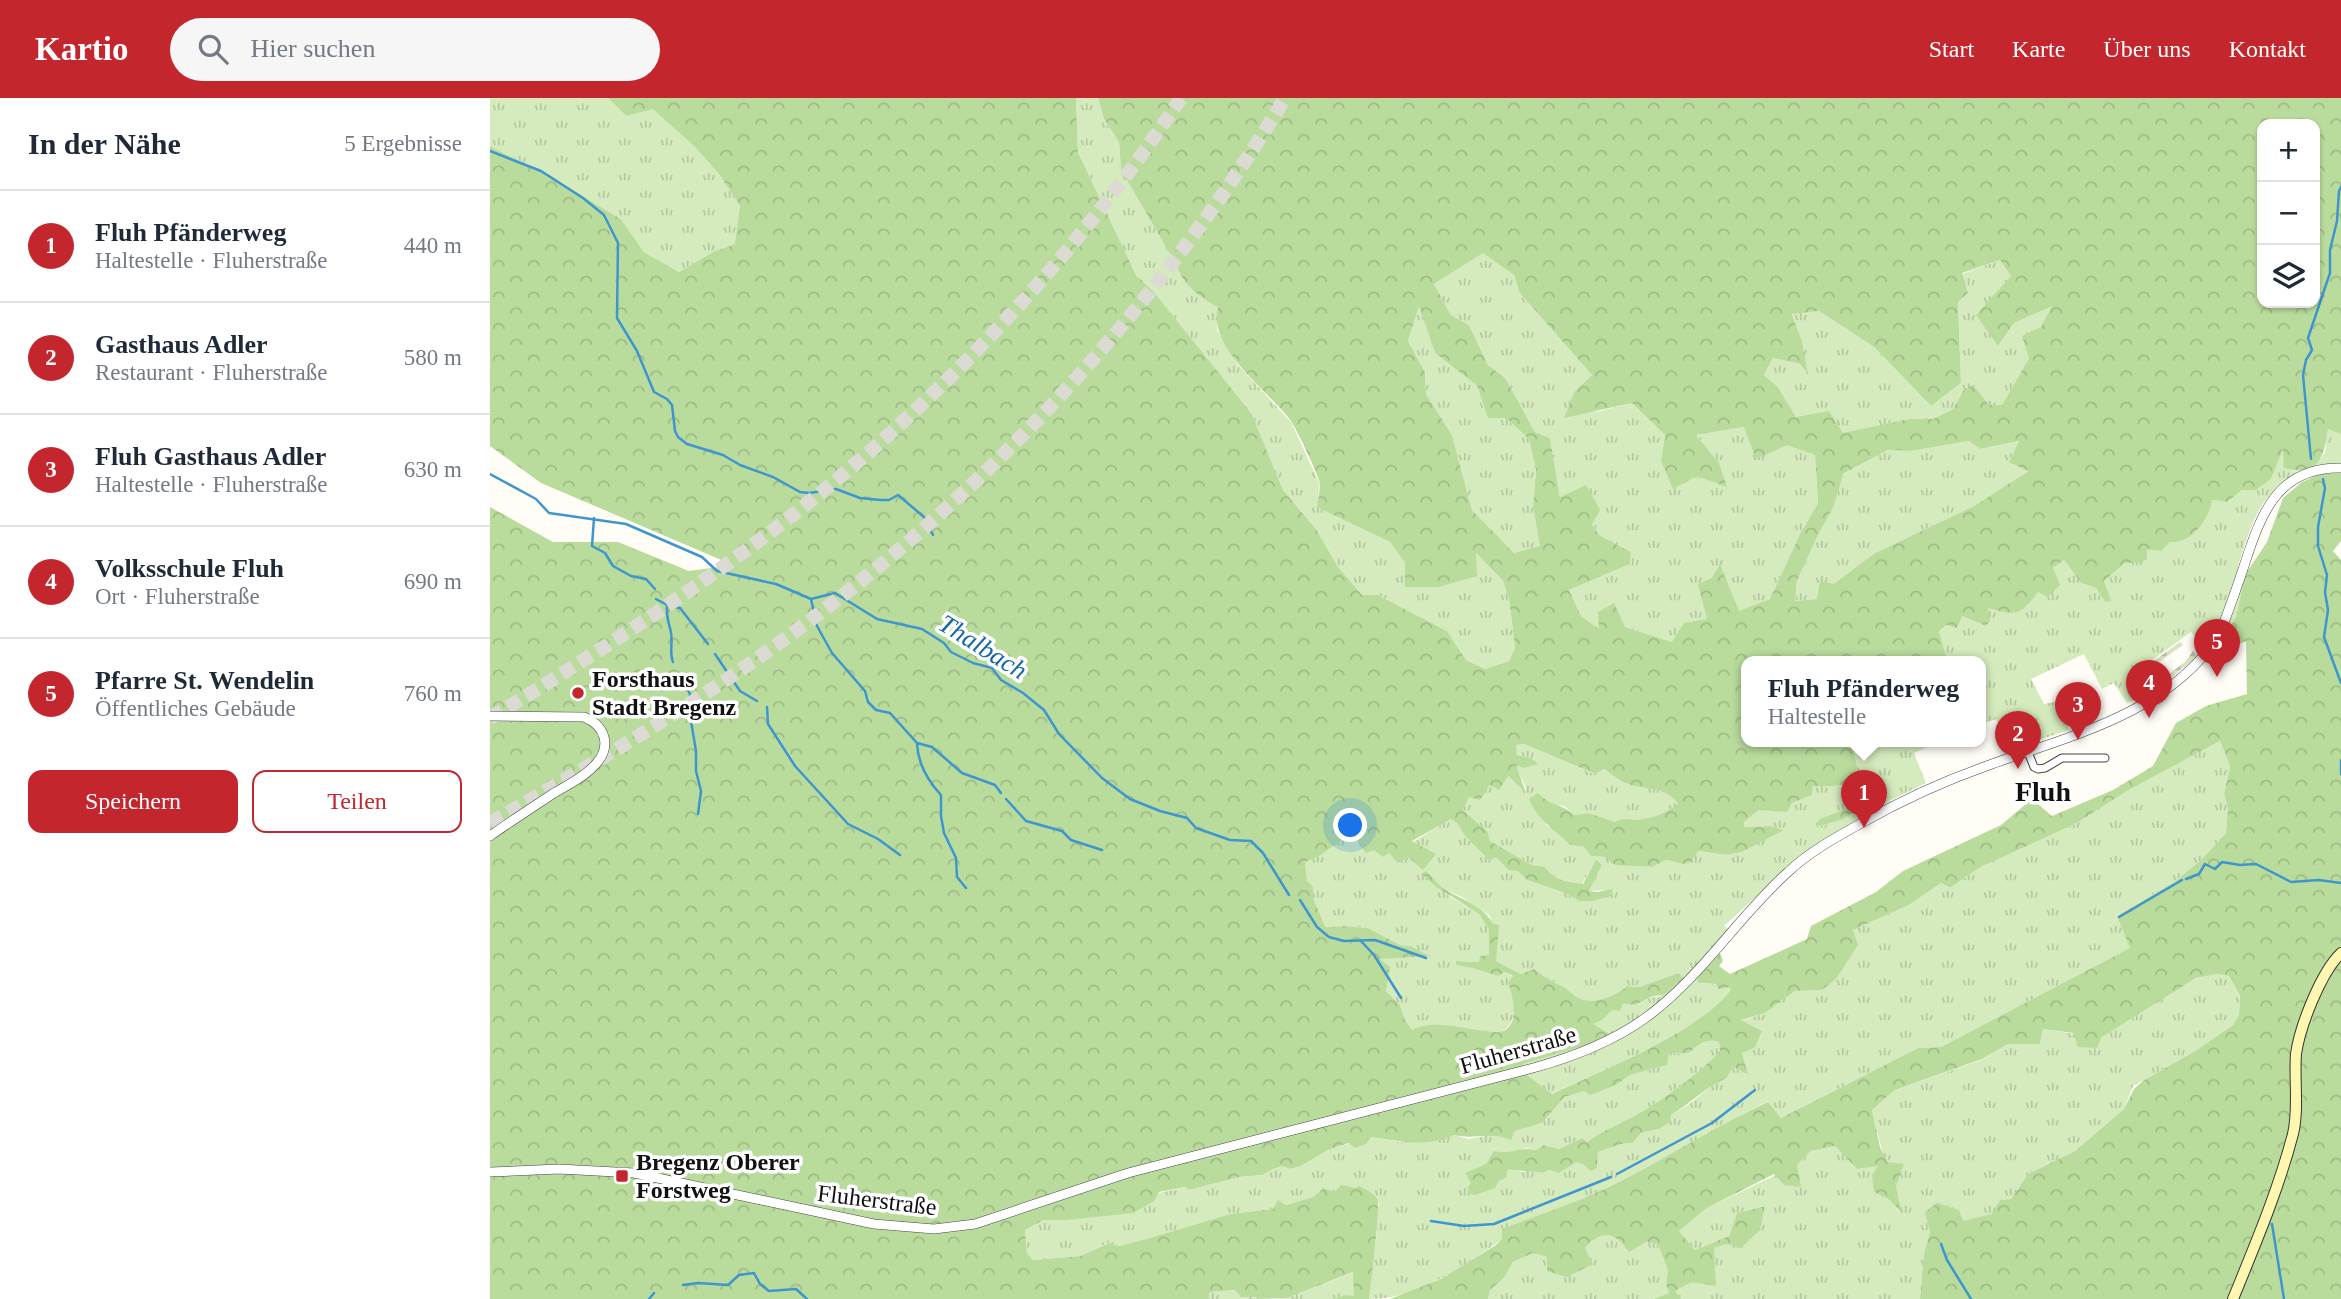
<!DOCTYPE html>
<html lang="de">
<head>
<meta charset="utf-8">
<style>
	body { margin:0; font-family:"Times New Roman",serif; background:#f6f6f7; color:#1f2937 }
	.controls { position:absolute; right:21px; top:21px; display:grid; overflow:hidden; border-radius:14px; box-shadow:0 2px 5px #0004 }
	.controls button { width:63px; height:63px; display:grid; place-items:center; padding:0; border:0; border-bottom:2px solid #e0e1e3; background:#fff; color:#1f2937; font:35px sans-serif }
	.you { position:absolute; left:861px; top:728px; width:24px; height:24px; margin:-18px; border:5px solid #fff; border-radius:50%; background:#1a73e8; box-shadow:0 0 0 10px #1a73e833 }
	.badge { display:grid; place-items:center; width:46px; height:46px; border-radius:50%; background:#c4262e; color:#fff; font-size:23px; font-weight:700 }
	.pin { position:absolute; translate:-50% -58px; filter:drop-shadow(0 2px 4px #0008) }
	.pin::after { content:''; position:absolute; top:37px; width:24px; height:21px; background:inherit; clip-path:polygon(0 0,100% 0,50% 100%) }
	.popup { position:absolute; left:1251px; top:558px; width:245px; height:91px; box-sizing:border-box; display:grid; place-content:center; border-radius:14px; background:#fff; filter:drop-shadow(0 2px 5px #0005); font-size:23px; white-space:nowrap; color:#747a83 }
	.popup b { font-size:26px; color:#1f2937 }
	.popup::after { content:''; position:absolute; left:50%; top:100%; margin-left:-14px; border:14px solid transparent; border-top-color:#fff }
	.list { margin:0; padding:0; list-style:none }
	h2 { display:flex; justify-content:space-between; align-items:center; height:91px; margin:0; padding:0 28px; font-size:30px }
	h2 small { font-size:23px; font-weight:400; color:#747a83 }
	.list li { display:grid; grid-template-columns:46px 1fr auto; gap:21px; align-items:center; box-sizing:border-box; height:112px; padding:0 28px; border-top:2px solid #e0e1e3 }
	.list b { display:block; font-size:26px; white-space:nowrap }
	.list p { margin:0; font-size:23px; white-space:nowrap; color:#747a83 }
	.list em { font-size:23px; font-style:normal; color:#747a83 }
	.actions { display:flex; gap:14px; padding:21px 28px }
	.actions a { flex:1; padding:16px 0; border:2px solid #c4262e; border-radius:14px; text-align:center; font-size:24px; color:#c4262e }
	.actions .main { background:#c4262e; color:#fff }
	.icon { flex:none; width:38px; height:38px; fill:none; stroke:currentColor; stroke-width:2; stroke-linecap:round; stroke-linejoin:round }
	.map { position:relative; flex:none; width:1851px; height:1201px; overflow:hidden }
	header { display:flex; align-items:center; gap:42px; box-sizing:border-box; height:98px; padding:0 35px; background:#c4262e; color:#fff }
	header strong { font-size:33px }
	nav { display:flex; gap:38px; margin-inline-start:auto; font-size:24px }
	.search { width:490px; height:63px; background:#f6f6f7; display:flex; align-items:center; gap:18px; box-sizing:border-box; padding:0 24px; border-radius:38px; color:#747a83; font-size:26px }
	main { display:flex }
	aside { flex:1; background:#fff }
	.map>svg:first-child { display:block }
	.grass { fill:url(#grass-tufts) }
	.forest { fill:url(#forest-crowns); fill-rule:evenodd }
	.cemetery { fill:url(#cemetery-stones) }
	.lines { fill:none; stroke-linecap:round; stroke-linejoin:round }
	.stream { stroke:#3f96cf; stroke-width:2.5 }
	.motorway-tunnel { stroke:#dbdad3; stroke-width:14; stroke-dasharray:14 7; stroke-linecap:butt }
	.minor-casing { stroke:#444; stroke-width:9 }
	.tertiary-casing { stroke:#444; stroke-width:10 }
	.secondary-casing { stroke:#333; stroke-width:12 }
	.minor { stroke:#fff; stroke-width:7 }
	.tertiary { stroke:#fff; stroke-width:9 }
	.secondary { stroke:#fff6b0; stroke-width:10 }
	.poi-dot { fill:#c4262e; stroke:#fff; stroke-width:2.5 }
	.labels { text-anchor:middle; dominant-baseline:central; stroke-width:7; stroke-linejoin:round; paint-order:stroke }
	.poi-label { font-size:24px; font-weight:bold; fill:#111; stroke:#fff; text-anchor:start }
	.street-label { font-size:24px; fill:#111; stroke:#fff }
	.water-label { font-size:26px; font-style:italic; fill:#1768a6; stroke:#fff }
	.quarter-label { font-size:28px; font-weight:bold; fill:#111; stroke:#fff }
</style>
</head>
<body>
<header>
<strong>Kartio</strong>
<div class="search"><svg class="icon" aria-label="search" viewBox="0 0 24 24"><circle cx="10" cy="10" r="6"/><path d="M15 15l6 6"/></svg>Hier suchen</div>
<nav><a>Start</a><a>Karte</a><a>Über uns</a><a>Kontakt</a></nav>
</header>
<main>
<aside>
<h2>In der Nähe<small>5 Ergebnisse</small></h2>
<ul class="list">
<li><span class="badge">1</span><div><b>Fluh Pfänderweg</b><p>Haltestelle · Fluherstraße</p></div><em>440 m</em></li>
<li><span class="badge">2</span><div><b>Gasthaus Adler</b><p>Restaurant · Fluherstraße</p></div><em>580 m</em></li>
<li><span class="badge">3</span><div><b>Fluh Gasthaus Adler</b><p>Haltestelle · Fluherstraße</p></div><em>630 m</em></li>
<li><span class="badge">4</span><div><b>Volksschule Fluh</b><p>Ort · Fluherstraße</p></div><em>690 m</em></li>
<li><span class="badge">5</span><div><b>Pfarre St. Wendelin</b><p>Öffentliches Gebäude</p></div><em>760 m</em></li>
</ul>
<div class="actions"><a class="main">Speichern</a><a>Teilen</a></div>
</aside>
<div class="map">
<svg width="1851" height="1201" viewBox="0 0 1851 1201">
	<defs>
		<pattern id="grass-tufts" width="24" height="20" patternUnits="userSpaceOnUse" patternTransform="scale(1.75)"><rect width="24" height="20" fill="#d5ebbd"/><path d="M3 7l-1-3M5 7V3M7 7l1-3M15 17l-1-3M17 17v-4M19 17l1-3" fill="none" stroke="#b6c8a1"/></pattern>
		<pattern id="forest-crowns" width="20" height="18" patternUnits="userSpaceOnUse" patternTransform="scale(1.75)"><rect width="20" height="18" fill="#b9dc9c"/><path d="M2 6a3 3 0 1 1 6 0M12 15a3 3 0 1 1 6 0" fill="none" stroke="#9ebc85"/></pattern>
		<pattern id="cemetery-stones" width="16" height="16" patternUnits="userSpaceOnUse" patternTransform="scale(1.75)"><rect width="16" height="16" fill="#d9e3c4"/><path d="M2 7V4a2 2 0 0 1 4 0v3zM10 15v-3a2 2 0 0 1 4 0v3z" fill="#b9c2a7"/></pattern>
	</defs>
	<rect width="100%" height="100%" fill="#fffdf5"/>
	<!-- grass -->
	<g class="grass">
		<polygon points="0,0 118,0 136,18 163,10 205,49 229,76 250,108 246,146 223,154 189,174 154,154 131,121 58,77 0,48"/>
		<path d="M586,0H608L614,21L629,44L631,72L687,168C692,186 711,201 728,209L727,232L748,267L801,324L829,384L828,409L900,444L915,465V489L985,454L1013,483L1019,501L1025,550L1019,563L995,571L976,562L957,533L888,497H872L848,469L826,431L793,392L762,316L664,194L646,177L588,54Z"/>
		<polygon points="993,154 1024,177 1029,194 1102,277 1085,293 1106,314 1142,305 1175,337 1171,363 1236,388 1229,365 1206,337 1254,329 1325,357 1328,405 1310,436 1280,501 1249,514 1230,467 1217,521 1182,544 1135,529 1110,532 1091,518 1079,492 1140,466 1141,454 1109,437 1102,426 1070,399 1060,340 1045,334 1016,281 998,267 979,227 961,217 944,186"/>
		<polygon points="1510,162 1521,178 1508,248 1524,225 1563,207 1539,260 1512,307 1499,307 1473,293 1463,311 1443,321 1419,321 1353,336 1306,319 1288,289 1274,277 1283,260 1310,266 1316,275 1312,243 1302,215 1329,213 1384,249 1441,308 1471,285 1468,204 1478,195 1472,176"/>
		<polygon points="929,207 945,255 987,288 998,320 1016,320 1039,341 1046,372 1043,408 1051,448 1024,455 982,412 962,337 936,296 935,274 918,243"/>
		<polygon points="1838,330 1851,336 1851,375 1823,370 1835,355"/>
		<polygon points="1479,343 1490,351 1530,343 1519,363 1539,372 1484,408 1385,455 1328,501 1305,503 1307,483 1328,437 1344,408 1352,377 1398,352 1421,353"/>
		<path d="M1794,348V370L1808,374C1767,398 1762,426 1748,468L1756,472L1746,519L1724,557L1701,534L1647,573L1658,594L1637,605L1624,585L1612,591L1594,556L1541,581L1554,606L1569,603L1579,632L1518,652L1506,621L1491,626V564H1458L1449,533L1472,518L1496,528L1497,510L1536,509L1563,470L1574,462L1591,485L1606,490L1615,504L1620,502L1614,483L1635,465H1649L1657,450L1722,402L1737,404L1752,392H1766L1781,381Z"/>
		<path d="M1730,643L1740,668L1734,696L1738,710L1736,735L1711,762L1684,784L1627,818L1641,850L1451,949L1428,950L1291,1020L1277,1004C1226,1028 1179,1060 1127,1085C1090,1102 1047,1118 1013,1141C973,1168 929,1201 879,1201L887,1133L886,1118L889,1106L865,1090L795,1107L788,1103L783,1111L740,1116L656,1141L629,1148L618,1145L590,1158L543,1162L537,1155L535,1131L553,1122H577L669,1095L696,1089L699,1092L749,1079L772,1077L783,1071L792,1068L800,1071L811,1068L838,1052L881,1039L910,1044L964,1037L978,1041L1025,1033L1052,1025L1073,999L1094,992L1126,987L1140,977L1176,967L1179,956L1199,955C1209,946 1216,940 1229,944L1230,953C1206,978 1176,1000 1146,1017C1129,1026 1112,1032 1097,1044L1092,1040L1069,1051L1053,1047L1046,1052L1037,1050L1016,1056L1008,1084L1018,1071L1033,1074L1040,1072L1053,1075L1086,1064L1107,1069L1108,1054L1131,1046L1143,1045L1151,1035L1169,1031L1181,1017L1198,1007L1226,984L1237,980L1243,969L1257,977L1252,955L1250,923L1275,915L1305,893L1332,892L1346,881L1363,832L1419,807L1451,785L1460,790L1489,770L1587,725L1637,693Z"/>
		<path d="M1362,644H1449L1424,655L1436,685L1383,711L1310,759L1234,828L1239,832L1213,859L1209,885L1240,888V893C1207,935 1112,972 1061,996L1037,977L1033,966L1088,950L1120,937L1102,926C1113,921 1119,912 1130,907C1136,905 1141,908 1147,907C1155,904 1158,898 1168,899L1190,875L1149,889L1137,888C1125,898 1107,906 1091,901C1084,899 1079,891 1072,888C1062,884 1054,878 1044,871L1031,876L1006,863L1003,826L999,817L972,799L954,791L936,774L959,798L989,816L999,832V857L990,864L966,863L1008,878L1015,874L1023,879L1018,885C1025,903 1030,925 1009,935L922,932L915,922L910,907L896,893L889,861L938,857L921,848L910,847L878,830L856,828L834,829L823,800V788L817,783L815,764L826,760L862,736C869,741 877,749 885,752C908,761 941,730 961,721C970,726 970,732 976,739C983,747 992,753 998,762L1007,760L1018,772H1028L1037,782L1075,795L1089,803H1103L1121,798L1123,792L1098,793L1112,767L1106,761L1092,786C1078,783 1063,783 1054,769L1042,767L1000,743L998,734L973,712L979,699L1018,678L1035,694L1036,690L1025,667L1041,660L1027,657L1025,647L1034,646L1104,676L1113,671C1121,676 1129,683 1138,686C1155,692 1177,689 1189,706C1177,714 1166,719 1152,721C1141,723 1136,718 1125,724L1099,715L1084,717L1074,708L1059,706L1056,727L1066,732L1080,747L1094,749L1101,758L1115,759L1146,768L1161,769L1176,762L1193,766L1208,753L1237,757L1252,754L1293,732L1281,728L1254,729V724L1269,712L1302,705L1322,697L1323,688H1343L1357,686L1363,695L1362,705L1353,712L1329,721L1327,729L1352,722L1373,708V694L1378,684L1367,668Z"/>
		<path d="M1727,876L1739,878L1750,899L1749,917L1743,927L1705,953L1643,988L1634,1011L1585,1053L1538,1076L1521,1101L1510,1102L1503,1116L1440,1134L1434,1155L1430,1201H1192L1185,1193L1202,1184L1224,1150L1237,1146L1274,1108L1247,1115L1239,1138L1205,1152L1189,1133L1217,1110L1307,1067L1321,1053L1345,1048L1367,1071L1390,1067L1384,1093L1397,1100L1409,1113C1401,1079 1389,1046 1382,1012L1405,992L1491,962L1518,946H1550L1553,931L1611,940L1706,880Z"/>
		<polygon points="1117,1136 1168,1147 1178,1172 1176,1186 1179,1195 1163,1201 998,1201 1000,1192 1014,1180 1023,1164 1043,1155 1057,1159 1095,1150 1100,1142"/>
		<polygon points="864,1174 864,1199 855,1197 843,1201 781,1201 797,1200"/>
		<polygon points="746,1192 767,1201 718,1201 720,1194"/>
	</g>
	<!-- forest -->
	<path class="forest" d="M118,0H586L588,54L646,177L664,194L762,316L793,392L826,431L848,469L872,497H888L957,533L976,562L995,571L1019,563L1025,550L1019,501L1013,483L986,455L987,478L949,489H915V465L900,444L827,409C828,401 831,390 829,382C825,370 808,334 801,323C779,293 717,251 728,209C711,201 692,186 687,168L631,72L629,44L614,21L608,0H1851V336L1838,331C1834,360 1828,380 1794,370L1793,351L1781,381L1766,392H1752L1737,404L1722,402C1719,421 1702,446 1680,444L1671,453L1657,451V461L1649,465H1635L1614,483L1621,503L1615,504L1606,490L1591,485L1574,462L1563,470L1570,487L1558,499L1548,494C1530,518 1526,518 1498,510L1500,523L1496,528L1472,518L1467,530L1457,527L1449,533L1458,564H1257V644H1362L1367,668L1378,684L1373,694V708L1352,722L1326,729L1329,721L1353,712L1362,705L1363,696L1357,686L1343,688H1323L1322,697L1302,705L1297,714L1269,712L1254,724V729L1281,728L1294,732L1252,754L1237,757L1208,753L1201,764L1193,766L1176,762L1162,769L1125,767L1115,759L1101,758L1094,749L1080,747C1065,731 1047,722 1039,701L1048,695C1063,710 1070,704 1084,717L1099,715L1125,724C1135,718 1141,723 1152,721C1166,719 1177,714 1188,706C1178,689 1154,692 1138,686C1129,683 1121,676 1114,671L1105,676L1034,646L1026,647L1027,657L1041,660L1048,666L1033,670L1026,667L1036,695L1018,678L1009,692L1000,687L990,702L979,699L973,712L998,734L1000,743L1042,767L1055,769C1063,782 1078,784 1093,786L1106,761L1112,767L1099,793L1107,794L1123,791L1121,798L1103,803H1089L1075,795L1037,782L1028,773L1018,772L1007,760L998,762C992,753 983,747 976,739C970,732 970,726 961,721L922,743L946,756L933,772L918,759L908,765L899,755L893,759L884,752L876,755L862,736L826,760L815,764L817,783L823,788V800L835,829L856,828L878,830L910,847L921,848L940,858L890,861L900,869L896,893L910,907L915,922L922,932C943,921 971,930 994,933C999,933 1005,935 1010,934C1031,929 1023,899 1018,885L1023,878L1015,874L1008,878L983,870L966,867V863L989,864L990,858L999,857V832L989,816L945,788L932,776L936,773C942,779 947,785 953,790C969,801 994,807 1003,826L1009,827L1006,863L1031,876L1044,871C1054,878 1062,884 1072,888C1079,891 1084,899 1091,901C1107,906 1125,898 1137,888L1149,889L1189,875L1193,880L1175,896L1161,899L1146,907L1133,906L1130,913L1122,912L1112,922L1103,926L1121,937L1088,950L1033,966L1037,977L1062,996C1112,972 1207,935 1240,893V889L1229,891L1226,886L1209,885L1207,881L1217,862L1229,853L1233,863L1229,868L1240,876L1317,841L1321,828L1386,794L1413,773L1511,727L1542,701L1562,718L1623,692L1663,668L1686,625L1716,608L1757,596L1756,543L1724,557L1746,519L1756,472L1759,471L1777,444L1793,400L1812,384L1830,376L1851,375V443L1843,453L1851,462V1201H1430L1434,1155L1440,1134L1435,1114L1447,1105L1469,1112L1473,1123L1502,1116L1510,1102L1521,1101L1538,1076L1585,1053L1634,1011L1644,991L1654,982L1705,953L1743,927L1749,917L1750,898L1739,878L1727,876L1706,880L1611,940L1607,950L1588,949L1583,935L1553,931L1550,946H1518L1492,961L1405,992L1382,1012L1390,1049L1397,1064L1414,1066L1406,1088L1411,1114L1397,1100L1384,1094L1382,1077L1388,1068L1367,1071L1345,1048L1321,1053L1307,1067L1311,1089L1294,1087L1284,1076L1217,1110L1189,1133L1205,1152L1239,1138L1247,1115L1275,1108L1270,1132L1251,1150L1237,1146L1224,1150L1226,1188L1202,1184L1185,1193L1192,1201H1163L1179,1195L1176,1186L1178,1172L1168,1147L1156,1144L1139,1154C1135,1149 1131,1143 1126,1140C1116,1132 1101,1141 1095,1150L1103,1166L1077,1179L1057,1173V1159L1043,1155L1023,1164L1014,1180L1000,1192L998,1201H900L951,1181L1006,1147L1012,1141V1131C1052,1116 1093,1102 1131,1083C1181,1058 1227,1027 1278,1004L1291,1020L1428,950L1451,949L1640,850L1627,818L1684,784L1711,762L1736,735L1738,710L1734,696L1740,668L1730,643L1637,693L1587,725L1489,770L1460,790L1451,785L1419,807L1363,832L1368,847L1346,881L1332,892L1305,893L1275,915L1251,922L1272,933L1265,949L1252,955L1258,977L1243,969L1237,980C1216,988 1200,1006 1181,1017L1180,1024L1169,1031L1151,1035L1143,1045L1131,1046L1108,1054L1107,1070L1101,1073L1093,1066L1086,1064L1069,1075L1060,1072L1053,1075C1041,1072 1031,1074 1018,1071L1016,1079L1008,1084L1005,1090L985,1097L978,1095V1089L981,1085L975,1075L996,1066L1004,1053C1022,1057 1029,1048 1046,1052L1053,1047L1069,1051L1092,1040L1097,1044C1113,1032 1129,1026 1146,1017C1176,1000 1206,978 1230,953L1229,944C1216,940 1209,946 1199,955L1179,956L1177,967L1140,977L1126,987L1100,997L1094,993L1074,999L1052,1025L1025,1033L1021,1042C1002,1033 984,1042 964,1037C939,1050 907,1043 881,1039L876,1046L865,1050L859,1045L838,1052L811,1068L800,1071L792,1068L783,1071L772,1077L749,1079L699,1092L695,1089L669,1094L664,1103L643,1115L577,1122H553L535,1132L537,1155L543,1162L590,1158L619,1145L629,1148L656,1141L740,1116L783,1111L788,1102L796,1107L824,1099L833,1090L845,1094L851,1087L865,1090L869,1088C875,1091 884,1095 887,1101C891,1108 881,1187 879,1201H843L855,1197L864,1198L863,1174L797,1200L767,1201L765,1199H751L745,1192L720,1194L718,1201H0V409L63,444H128L199,473L243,467L51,385L0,348V48L58,77L131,121L154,154L189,174L223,154L245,146L250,108L229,76L205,49L163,11L136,18ZM1772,26H1825V205H1772ZM993,155L1024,177L1029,194L1102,277L1085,293L1074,320L1142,305L1175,337L1171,363L1183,391L1207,378L1237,389L1229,365L1206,337L1254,329L1266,361L1297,347L1325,357L1328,405L1310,436L1280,501L1249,513L1230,466L1222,480L1208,486L1217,521L1194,525L1182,544L1135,529L1124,505L1108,514L1109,531L1091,518L1079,492L1140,466L1141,454L1109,437L1102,426L1110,412L1096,387L1070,399L1060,340L1045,334L1016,281L998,267L979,227L961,217L944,186ZM1510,162L1521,178L1486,217L1508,248L1524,225L1562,208L1551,229L1532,238L1539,260L1512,307H1499L1483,287L1473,293L1463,311L1443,321H1419L1353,335L1339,313L1306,319L1288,289L1274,277L1283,260L1310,266L1318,277L1312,243L1302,216L1329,213L1384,249L1441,308L1471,285L1468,204L1478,195L1472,175ZM929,208L945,255L987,288L998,320H1016L1039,341L1046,372L1043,408L1050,448L1024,455L982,412L962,337L936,296L935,274L918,243ZM1479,343L1490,351L1529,343L1519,364L1538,373L1484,408L1385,455L1344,486L1330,483L1327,501L1305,503L1307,483L1328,437L1344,408L1353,376L1398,352L1421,353Z"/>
	<!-- cemetery -->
	<polygon class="cemetery" points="1690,544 1693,547 1665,567 1675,579 1695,564 1703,553 1708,558 1673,586 1658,567"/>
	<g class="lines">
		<!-- stream -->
		<g class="stream">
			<polyline points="0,53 51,73 93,100 114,117 128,145 127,220 147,253 164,294 177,301 182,307 185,333 188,339 197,346 233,357 250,367 283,379 310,394 319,395 346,391 370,400 391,402 399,402 408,397 434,419 443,437"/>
			<polyline points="1821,361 1813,277 1816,262 1822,252 1818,240 1840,175 1840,152 1847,123 1849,93 1851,89"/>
			<polyline points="0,376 46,401 59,415 136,426 212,459 227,473 286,486 321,501 345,495 387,521 432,531 454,545 461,554 483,565 502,570 511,582 533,595 554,612 569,636 612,680 640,701 670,713 697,720 706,730 740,742 761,743 773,755 799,797"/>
			<polyline points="1833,381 1835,390 1828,429 1828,448 1837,477 1835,494 1838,512 1834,539 1851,585"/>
			<polyline points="104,420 102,448 115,455 123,468 141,478 156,481 165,491"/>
			<path d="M166,501L177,507C176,522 179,523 181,535C183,545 179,554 183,564"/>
			<polyline points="321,501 327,528 342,555 375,593 378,604 386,612 400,615 427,645 442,649 472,675 505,687 511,695"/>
			<polyline points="177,507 190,510 218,546"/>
			<polyline points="225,556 250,593 267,603"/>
			<polyline points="189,575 200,596 200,616"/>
			<polyline points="277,609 278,626 305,668 358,726 388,741 410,757"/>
			<polyline points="201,623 206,653 206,673 211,693 208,716"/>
			<path d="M427,646C428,665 438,683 451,697V718L454,735L466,760L467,779L476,790"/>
			<polyline points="1851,662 1851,676"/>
			<polyline points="516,701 536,723 572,733 581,742 612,752"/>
			<polyline points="1696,781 1709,776 1715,766 1725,771 1732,764 1750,767 1766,766 1801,784 1829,782 1851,785"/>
			<polyline points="810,802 827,829 839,839 854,843 885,842 936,860"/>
			<polyline points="1629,819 1692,782"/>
			<polyline points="871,843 884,857 911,900"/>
			<polyline points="1127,1076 1222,1025 1265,992"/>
			<polyline points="941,1123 974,1128 1004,1126 1121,1079"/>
			<polyline points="1782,1126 1794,1201"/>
			<polyline points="1451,1146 1457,1162 1481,1201"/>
			<polyline points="193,1187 208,1185 238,1187 249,1177 264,1175 270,1186 279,1193 306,1191 317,1201"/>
			<polyline points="159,1201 164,1195"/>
		</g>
		<!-- motorway-tunnel -->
		<g class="motorway-tunnel">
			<path d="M0,620C101,559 201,495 295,423C448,305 584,161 691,0"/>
			<path d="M0,725C93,672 187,617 275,555C483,409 663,219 795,0"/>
		</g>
		<!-- minor casing -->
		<g class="minor-casing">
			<polyline id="minor" points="1538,654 1544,669 1548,671 1555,670 1572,660 1615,660"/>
		</g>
		<!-- tertiary casing -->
		<g class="tertiary-casing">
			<g id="tertiary">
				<path d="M0,618L94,619C116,628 122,649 105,667C94,679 78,687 64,695C43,709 21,723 0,738"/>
				<path d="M0,1074L69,1071L144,1075L384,1126L444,1131L485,1126L638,1075L1043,970C1083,959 1120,945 1154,921C1210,881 1247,820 1298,774C1318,755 1343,741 1368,727C1410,703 1456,682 1502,666C1583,637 1677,615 1728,539C1738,516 1746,492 1754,468C1771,416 1787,369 1851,370"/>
			</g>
		</g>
		<!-- secondary casing -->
		<g class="secondary-casing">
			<path id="secondary" d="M1743,1201C1765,1147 1788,1093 1803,1036C1809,1011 1804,982 1806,956C1810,928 1831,874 1851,855"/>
		</g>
		<!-- minor -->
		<use href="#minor" class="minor"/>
		<!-- tertiary -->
		<use href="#tertiary" class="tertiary"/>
		<!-- secondary -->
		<use href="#secondary" class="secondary"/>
	</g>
	<!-- markers -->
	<g class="poi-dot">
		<circle cx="88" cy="595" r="7"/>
		<rect x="125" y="1071" width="14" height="14" rx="3.5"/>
	</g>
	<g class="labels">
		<!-- poi labels -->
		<g class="poi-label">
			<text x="102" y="581">Forsthaus<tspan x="102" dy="28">Stadt Bregenz</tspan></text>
			<text x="146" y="1064">Bregenz Oberer<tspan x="146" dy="28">Forstweg</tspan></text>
		</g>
		<!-- street labels -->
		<g class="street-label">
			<text transform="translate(1028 952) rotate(-16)">Fluherstraße</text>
			<text transform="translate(387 1102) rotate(7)">Fluherstraße</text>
		</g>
		<!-- water labels -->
		<g class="water-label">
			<text transform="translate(493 549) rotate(32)">Thalbach</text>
		</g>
		<!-- quarter labels -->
		<g class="quarter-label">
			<text x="1553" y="693">Fluh</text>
		</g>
	</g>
</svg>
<div class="controls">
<button>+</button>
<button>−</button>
<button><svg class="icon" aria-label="layers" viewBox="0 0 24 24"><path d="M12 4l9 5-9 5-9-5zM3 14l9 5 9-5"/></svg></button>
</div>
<div class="you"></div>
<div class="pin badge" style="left:1374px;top:730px">1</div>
<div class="popup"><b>Fluh Pfänderweg</b>Haltestelle</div>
<div class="pin badge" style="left:1528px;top:671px">2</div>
<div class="pin badge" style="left:1588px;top:642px">3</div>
<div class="pin badge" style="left:1659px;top:620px">4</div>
<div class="pin badge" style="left:1727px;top:579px">5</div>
</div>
</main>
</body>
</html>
